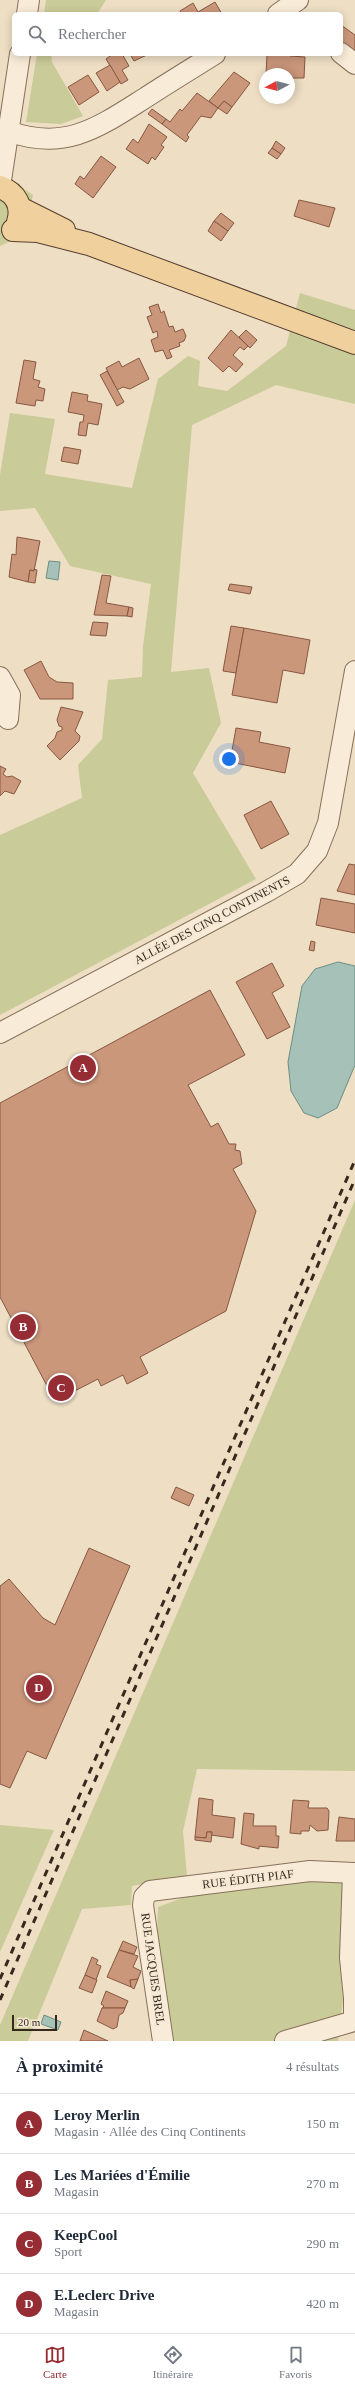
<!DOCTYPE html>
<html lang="fr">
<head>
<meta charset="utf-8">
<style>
	body { margin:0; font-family:Georgia,serif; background:#f6f6f7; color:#1f2937 }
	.compass { position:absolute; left:259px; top:68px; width:36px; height:36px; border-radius:50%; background:#fff; box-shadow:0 2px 10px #0003; rotate:263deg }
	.scale { position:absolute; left:12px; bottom:10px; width:45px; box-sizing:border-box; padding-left:4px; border:2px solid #38291f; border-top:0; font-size:11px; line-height:14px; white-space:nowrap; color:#38291f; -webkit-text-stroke:3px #f5e9d4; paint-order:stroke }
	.you { position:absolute; left:229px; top:759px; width:14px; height:14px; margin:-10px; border:3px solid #fff; border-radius:50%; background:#1a73e8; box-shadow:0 0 0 6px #1a73e833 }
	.badge { display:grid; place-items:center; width:26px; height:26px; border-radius:50%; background:#962c34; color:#fff; font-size:13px; font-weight:700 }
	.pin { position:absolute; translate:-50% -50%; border:2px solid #fff; box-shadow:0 1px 4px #0006 }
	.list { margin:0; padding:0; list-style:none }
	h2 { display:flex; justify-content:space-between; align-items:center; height:52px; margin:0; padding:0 16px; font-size:17px }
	h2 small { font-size:13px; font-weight:400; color:#747a83 }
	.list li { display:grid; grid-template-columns:26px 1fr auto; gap:12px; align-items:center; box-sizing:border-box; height:60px; padding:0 16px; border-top:1px solid #e0e1e3 }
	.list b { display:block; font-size:15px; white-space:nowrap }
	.list p { margin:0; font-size:13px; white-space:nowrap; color:#747a83 }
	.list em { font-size:13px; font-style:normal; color:#747a83 }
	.icon { flex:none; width:22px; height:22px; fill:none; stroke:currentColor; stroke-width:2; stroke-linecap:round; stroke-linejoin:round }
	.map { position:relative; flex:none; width:355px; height:2041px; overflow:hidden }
	.search { position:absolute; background:#fff; box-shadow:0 2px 10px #0003; left:12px; right:12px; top:12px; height:44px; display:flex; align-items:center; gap:10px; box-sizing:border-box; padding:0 14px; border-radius:6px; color:#747a83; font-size:15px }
	.sheet { height:292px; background:#fff }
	nav { display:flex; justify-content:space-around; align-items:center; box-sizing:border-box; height:56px; border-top:1px solid #e0e1e3; background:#fff; font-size:11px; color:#747a83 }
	nav a { display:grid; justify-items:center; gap:2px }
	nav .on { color:#962c34 }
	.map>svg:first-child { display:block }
	.green { fill:#c9cb98 }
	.water { fill:#a6c1b7; stroke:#6d8f84 }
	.building { fill:#cb977b; stroke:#875841 }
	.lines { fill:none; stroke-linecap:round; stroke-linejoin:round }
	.minor-casing { stroke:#88705b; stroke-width:22 }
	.major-casing { stroke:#563f2f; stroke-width:24 }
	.minor { stroke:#f8ecd8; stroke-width:20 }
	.major { stroke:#f0d09d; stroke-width:22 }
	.rail { stroke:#38291f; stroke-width:3; stroke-dasharray:7 7; stroke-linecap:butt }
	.labels { text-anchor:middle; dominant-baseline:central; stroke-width:4; stroke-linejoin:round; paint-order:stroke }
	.street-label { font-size:12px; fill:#38291f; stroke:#f5e9d4 }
</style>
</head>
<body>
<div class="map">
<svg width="355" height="2041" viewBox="0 0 355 2041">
	<rect width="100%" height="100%" fill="#eddec4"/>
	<!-- green -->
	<g class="green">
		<polygon points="46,0 106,0 97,14 44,14"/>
		<polygon points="37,54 51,54 52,62 83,116 61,124 26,122"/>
		<polygon points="0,180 12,181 33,195 23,235 0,246"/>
		<polygon points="300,293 355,310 355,404 276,385 192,425 171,672 209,668 221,723 193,773 256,879 0,1015 0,835 82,798 78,765 102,739 108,680 142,677 143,647 151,584 70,566 35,508 0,511 0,475 10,413 55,419 45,474 132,488 158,379 188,356 200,361 198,386 227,391 286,346"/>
		<polygon points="355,1200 355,1771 197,1769 183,1831 187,1876 132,1886 131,1905 82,1909 28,2041 0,2041 0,2025"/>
		<polygon points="0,1825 54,1830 0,1952"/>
		<polygon points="343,1876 343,1999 338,2041 172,2041 157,1934 158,1907 215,1886"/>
	</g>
	<!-- water -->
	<g class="water">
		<polygon points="49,561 60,562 58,580 46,578"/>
		<polygon points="338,962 355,966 355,1065 337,1108 318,1118 304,1113 291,1091 288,1062 302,986 315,969"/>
		<polygon points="44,2015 61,2022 58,2030 41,2024"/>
	</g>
	<!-- building -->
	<g class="building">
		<polygon points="215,2 222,14 181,14 180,11 193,3 198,12"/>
		<polygon points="341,25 355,35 355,52 341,41"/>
		<polygon points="113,54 122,54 129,66 122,70 128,80 121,84 106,59"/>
		<polygon points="130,54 149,54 134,61"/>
		<polygon points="290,54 290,56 305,57 304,78 293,78 289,74 266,74 267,55"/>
		<polygon points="110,65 120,82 107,91 96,73"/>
		<polygon points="234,72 250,83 232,107 224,101 218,108 209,101"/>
		<polygon points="88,75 99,92 79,105 68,87"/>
		<polygon points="197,93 218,108 211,118 201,116 187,135 189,137 186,142 162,124 166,119 170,122 180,109 182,111"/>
		<polygon points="224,101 232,107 227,114 218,108"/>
		<polygon points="152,109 166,119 162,124 148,114"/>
		<polygon points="149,124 167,137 161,145 164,147 155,160 152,157 148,164 126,149 133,139 138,143"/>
		<polygon points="276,141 285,148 281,154 272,148"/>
		<polygon points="272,148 281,154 277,159 268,153"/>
		<polygon points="101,156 116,167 93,198 75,184 80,176 84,179"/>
		<polygon points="299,200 335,208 329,227 294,216"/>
		<polygon points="221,213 234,223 228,231 214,221"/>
		<polygon points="214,221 228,231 221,241 208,231"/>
		<polygon points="158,304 161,313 164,311 169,327 173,326 175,332 183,329 186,336 184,341 179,343 180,346 169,350 172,357 167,359 163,350 155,352 151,340 158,337 157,331 153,333 147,317 152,315 149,307"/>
		<polygon points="231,330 248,346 244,350 240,347 233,355 243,364 236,372 229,366 223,372 208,358"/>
		<polygon points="246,330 257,340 250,348 239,337"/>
		<polygon points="139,358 149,379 130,389 123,387 117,390 106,368 119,361 122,367"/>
		<polygon points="24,360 36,362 33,379 40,381 38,387 45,389 43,401 36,400 35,406 16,403"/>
		<polygon points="107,371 124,402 117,406 100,375"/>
		<polygon points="72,392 88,395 87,401 102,404 98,425 88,423 86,436 78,435 80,422 83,422 84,415 68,412"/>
		<polygon points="64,447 81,450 78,464 61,461"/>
		<polygon points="17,537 40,541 34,571 30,570 28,582 9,577 12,554 16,555"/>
		<polygon points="34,569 37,570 35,583 28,582 30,570 34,571"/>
		<polygon points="102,575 111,576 106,603 129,607 127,616 94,615"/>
		<polygon points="230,584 252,587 250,594 228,590"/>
		<polygon points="129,607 133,608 132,617 127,616"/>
		<polygon points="93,622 108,623 106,636 90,635"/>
		<polygon points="231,626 244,628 236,673 223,671"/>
		<polygon points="244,628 310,640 304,674 283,670 277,703 232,695"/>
		<polygon points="41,661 49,677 57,682 73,683 73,699 40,699 24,670"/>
		<polygon points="61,707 83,712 75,731 80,736 79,741 60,760 47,746 55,738 57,732 62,730 62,727 59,726 57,720"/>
		<polygon points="236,728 261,732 259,742 290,748 285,773 230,762"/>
		<polygon points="0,766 6,769 3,774 7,777 12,776 21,781 14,794 5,791 0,796"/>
		<polygon points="271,801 289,834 261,849 244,815"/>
		<polygon points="349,864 355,865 355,895 337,891"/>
		<polygon points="321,898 355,904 355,933 316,925"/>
		<polygon points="311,941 315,942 314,951 309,950"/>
		<polygon points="272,963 284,986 272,993 290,1027 267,1039 236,982"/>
		<polygon points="210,990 245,1055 188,1085 211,1127 218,1123 229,1144 236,1144 235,1150 240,1151 242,1164 233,1169 256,1211 226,1311 140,1357 148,1373 127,1384 123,1375 101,1386 98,1379 55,1401 0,1297 0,1103"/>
		<polygon points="176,1487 194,1495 189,1506 171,1498"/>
		<polygon points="89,1548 130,1566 46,1759 27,1751 10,1788 0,1784 0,1586 9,1579 43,1618 55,1625"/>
		<polygon points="199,1798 213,1800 212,1815 235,1818 233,1838 211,1835 212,1832 207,1832 206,1838 195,1837"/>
		<polygon points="293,1800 309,1801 308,1808 327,1808 329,1811 328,1830 317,1831 310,1825 309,1831 301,1831 301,1834 290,1833"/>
		<polygon points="244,1813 254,1814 253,1826 276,1826 276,1836 279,1836 278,1848 259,1846 259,1849 241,1844"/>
		<polygon points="339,1817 355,1819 355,1841 336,1841"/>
		<polygon points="207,1832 212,1832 211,1842 195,1840 195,1837 206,1838"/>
		<polygon points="123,1941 137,1947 134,1954 119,1950"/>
		<polygon points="119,1950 138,1956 133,1967 141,1971 138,1979 130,1980 131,1987 107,1977"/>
		<polygon points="92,1957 98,1960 96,1964 101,1966 96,1980 85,1975"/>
		<polygon points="85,1975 97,1980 92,1993 79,1988"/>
		<polygon points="138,1979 134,1989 131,1987 130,1980"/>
		<polygon points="106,1991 128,2001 125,2008 102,2008 104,2006 101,2004"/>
		<polygon points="102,2008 125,2008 123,2013 119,2015 117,2027 113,2029 97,2021"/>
		<polygon points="84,2030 108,2041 80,2041"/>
	</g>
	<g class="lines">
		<!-- minor casing -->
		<g class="minor-casing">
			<g id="minor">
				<polyline points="27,14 29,0"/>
				<polyline points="278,14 298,0"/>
				<polyline points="341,53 355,64"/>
				<path d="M8,131C65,152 99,127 145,98C168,83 191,69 215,54"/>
				<polyline points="0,187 20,54"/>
				<polyline points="0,677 10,695 8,719"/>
				<polyline points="0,1033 266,892 297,874 317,851 328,823 355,671"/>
				<polyline points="163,2041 143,1905 144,1897 150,1891 310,1871 355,1873"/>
				<polyline points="285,2041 354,2021 354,1998 350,1958 353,1873"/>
			</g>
		</g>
		<!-- major casing -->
		<g class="major-casing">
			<g id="major">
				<path d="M0,187C16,193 23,206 18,222"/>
				<polyline points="20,208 64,230"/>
				<polyline points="13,230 38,231 89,244 355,343"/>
			</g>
		</g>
		<!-- minor -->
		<use href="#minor" class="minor"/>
		<!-- major -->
		<use href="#major" class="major"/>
		<!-- rail -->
		<g class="rail">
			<polyline points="0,1979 355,1160"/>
			<polyline points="0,2000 355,1179"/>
		</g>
	</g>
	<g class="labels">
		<!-- street labels -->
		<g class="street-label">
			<text transform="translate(212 920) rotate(-28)">ALLÉE DES CINQ CONTINENTS</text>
			<text transform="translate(248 1879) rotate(-7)">RUE ÉDITH PIAF</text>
			<text transform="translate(153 1969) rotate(82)">RUE JACQUES BREL</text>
		</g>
	</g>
</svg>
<svg class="compass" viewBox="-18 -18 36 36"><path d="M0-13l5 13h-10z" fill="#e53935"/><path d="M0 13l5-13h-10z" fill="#747a83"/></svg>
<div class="scale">20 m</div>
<div class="you"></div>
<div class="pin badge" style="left:83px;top:1068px">A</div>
<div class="pin badge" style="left:23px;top:1327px">B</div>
<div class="pin badge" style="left:61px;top:1388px">C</div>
<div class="pin badge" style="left:39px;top:1688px">D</div>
<div class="search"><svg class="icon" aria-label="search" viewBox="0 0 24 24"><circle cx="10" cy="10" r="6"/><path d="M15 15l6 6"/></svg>Rechercher</div>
</div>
<section class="sheet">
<h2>À proximité<small>4 résultats</small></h2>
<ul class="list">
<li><span class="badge">A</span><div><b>Leroy Merlin</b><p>Magasin · Allée des Cinq Continents</p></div><em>150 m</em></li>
<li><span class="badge">B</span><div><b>Les Mariées d'Émilie</b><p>Magasin</p></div><em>270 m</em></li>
<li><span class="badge">C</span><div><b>KeepCool</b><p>Sport</p></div><em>290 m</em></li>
<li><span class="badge">D</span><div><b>E.Leclerc Drive</b><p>Magasin</p></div><em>420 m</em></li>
</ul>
</section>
<nav>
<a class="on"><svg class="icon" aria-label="map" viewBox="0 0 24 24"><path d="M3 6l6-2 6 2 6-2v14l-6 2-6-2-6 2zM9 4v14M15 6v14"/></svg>Carte</a>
<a><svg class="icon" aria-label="directions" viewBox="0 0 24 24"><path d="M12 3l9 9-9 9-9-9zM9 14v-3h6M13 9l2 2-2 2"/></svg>Itinéraire</a>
<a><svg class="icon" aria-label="saved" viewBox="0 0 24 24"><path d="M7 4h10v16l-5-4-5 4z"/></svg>Favoris</a>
</nav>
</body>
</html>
